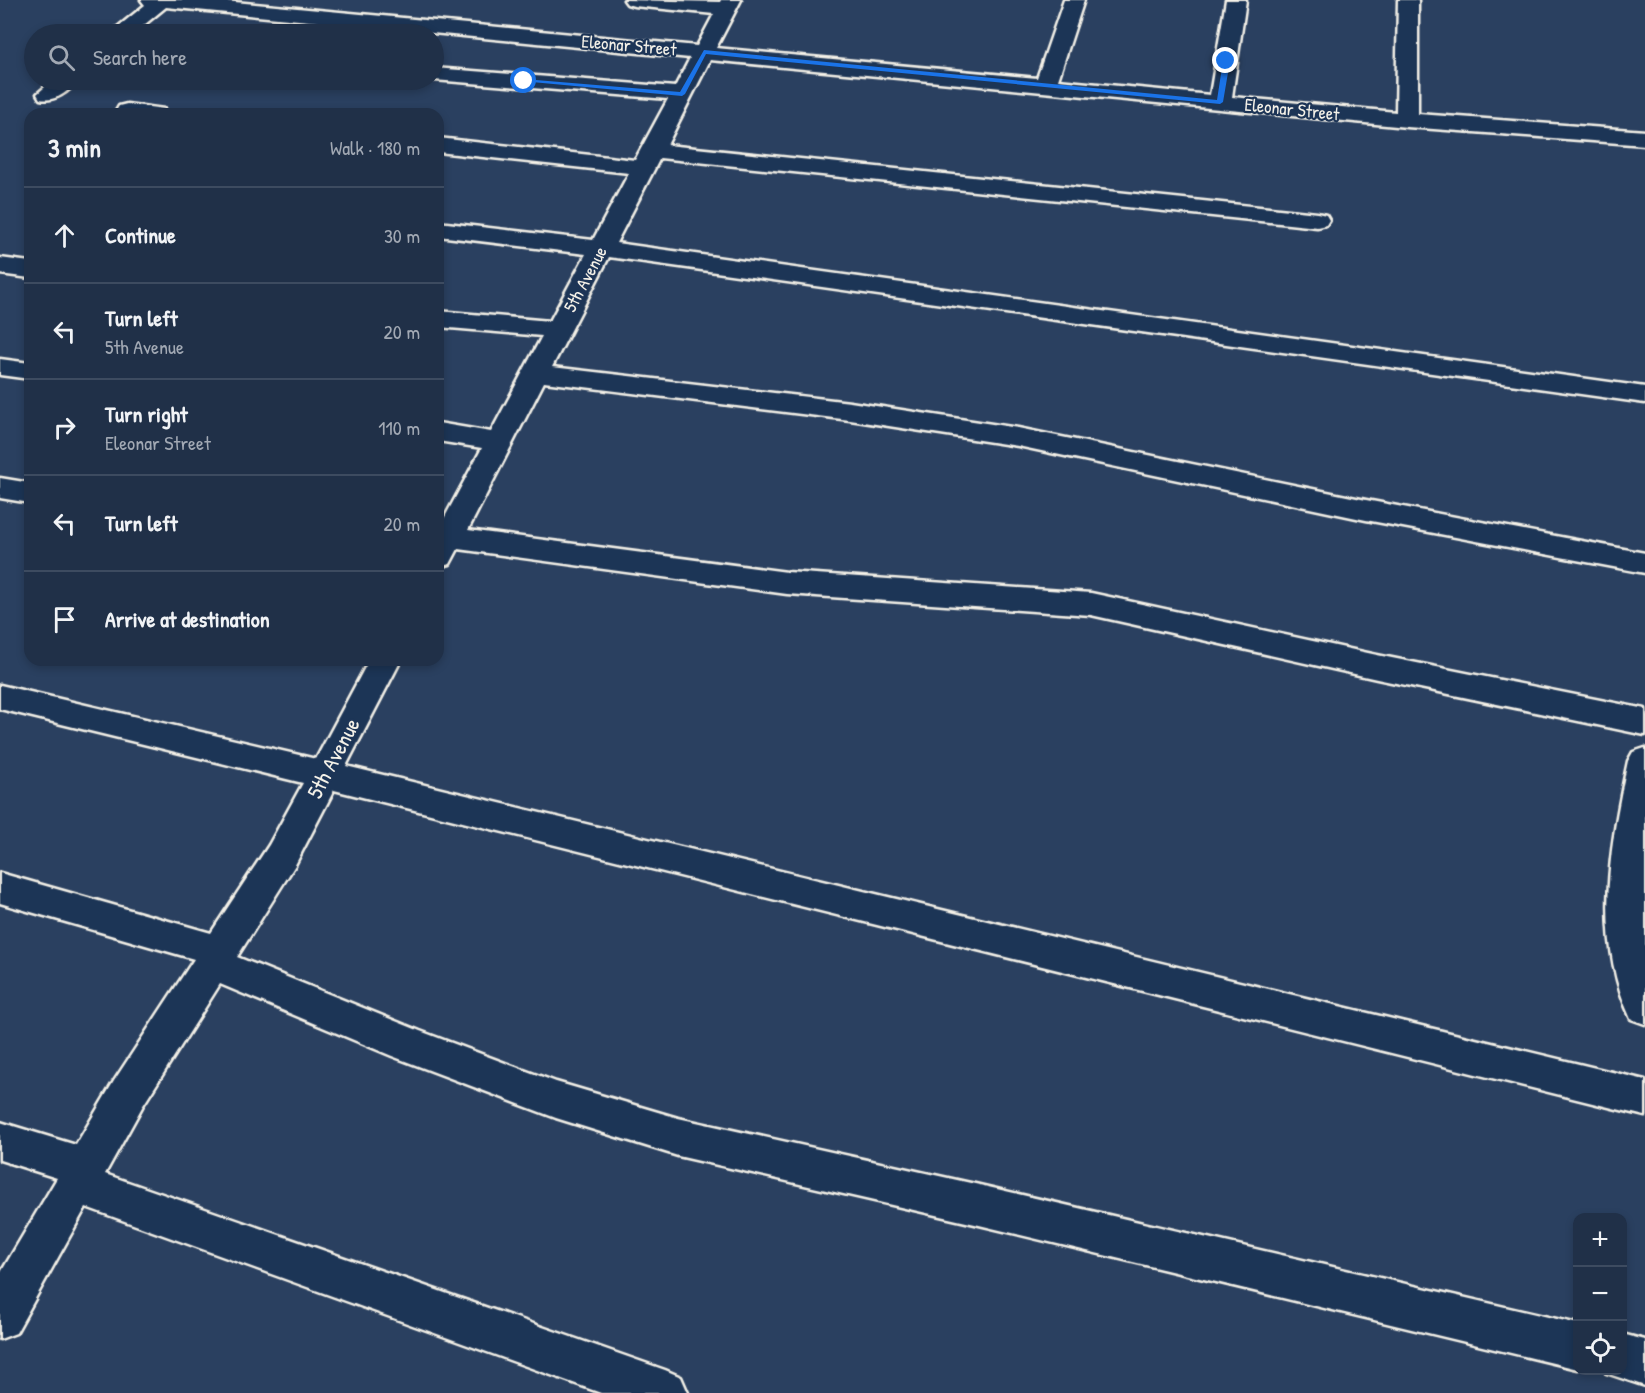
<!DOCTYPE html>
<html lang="en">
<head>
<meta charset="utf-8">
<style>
	body { margin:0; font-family:"Patrick Hand",sans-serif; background:#2d3c52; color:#f1f3f6 }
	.controls { position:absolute; right:18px; bottom:18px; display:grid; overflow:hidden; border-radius:12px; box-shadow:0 3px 9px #0003 }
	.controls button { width:54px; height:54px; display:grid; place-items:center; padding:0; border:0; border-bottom:2px solid #3d4b60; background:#203048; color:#f1f3f6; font:30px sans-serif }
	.stop { position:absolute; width:18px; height:18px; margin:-14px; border:4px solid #1a73e8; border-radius:50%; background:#fff }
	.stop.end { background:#1a73e8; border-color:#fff; box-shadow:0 2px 6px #0008 }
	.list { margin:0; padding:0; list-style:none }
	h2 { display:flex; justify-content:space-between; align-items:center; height:78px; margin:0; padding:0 24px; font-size:26px }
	h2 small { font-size:20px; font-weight:400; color:#a2a9b4 }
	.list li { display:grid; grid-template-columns:39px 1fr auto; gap:18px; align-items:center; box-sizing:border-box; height:96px; padding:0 24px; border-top:2px solid #3d4b60 }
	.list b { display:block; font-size:22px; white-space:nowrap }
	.list p { margin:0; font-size:20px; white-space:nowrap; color:#a2a9b4 }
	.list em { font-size:20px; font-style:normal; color:#a2a9b4 }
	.icon { flex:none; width:33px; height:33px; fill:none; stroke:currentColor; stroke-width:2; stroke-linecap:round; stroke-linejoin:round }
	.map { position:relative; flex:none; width:1645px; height:1393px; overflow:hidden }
	.search { position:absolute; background:#203048; box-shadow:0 3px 9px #0003; left:24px; top:24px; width:420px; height:66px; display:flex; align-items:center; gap:15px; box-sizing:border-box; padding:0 21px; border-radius:33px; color:#a2a9b4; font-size:22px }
	.panel { position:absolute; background:#203048; box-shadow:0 3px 9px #0003; left:24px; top:108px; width:420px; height:558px; border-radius:18px }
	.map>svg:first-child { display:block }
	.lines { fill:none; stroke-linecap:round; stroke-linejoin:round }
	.street-casing { stroke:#f4f1e8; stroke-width:5 }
	.street { fill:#1d3557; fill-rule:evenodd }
	.route { fill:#1a73e8 }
	.labels { text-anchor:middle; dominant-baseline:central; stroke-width:4.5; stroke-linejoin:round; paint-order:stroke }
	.far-street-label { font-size:18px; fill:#f4f1e8; stroke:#1d3557 }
	.street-label { font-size:22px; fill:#f4f1e8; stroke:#1d3557 }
</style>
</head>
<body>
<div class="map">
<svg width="1645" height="1393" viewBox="0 0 1645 1393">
	<rect width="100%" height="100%" fill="#2a4060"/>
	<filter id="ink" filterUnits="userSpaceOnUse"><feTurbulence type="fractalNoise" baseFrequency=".0167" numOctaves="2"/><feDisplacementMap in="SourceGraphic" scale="12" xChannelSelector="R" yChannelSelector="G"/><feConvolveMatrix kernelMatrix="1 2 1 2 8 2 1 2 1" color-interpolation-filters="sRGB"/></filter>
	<g filter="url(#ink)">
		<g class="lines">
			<!-- street casing -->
			<g class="street-casing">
				<g id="street">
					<polygon points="141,0 214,0 697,46 714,14 634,6 627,4 624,0 720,2 721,0 741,0 716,48 1037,78 1064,0 1084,0 1058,80 1210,95 1226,0 1246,0 1232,97 1396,112 1398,0 1418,0 1418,114 1645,131 1645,145 1407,127 710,60 667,145 1317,213 1326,215 1329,220 1326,225 1317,227 660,158 616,243 1645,387 1645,403 609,257 552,367 850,402 1018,428 1366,500 1645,553 1645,573 1366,520 1018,446 850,420 544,382 468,530 787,572 1091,593 1377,655 1645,709 1645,735 1377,679 1091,615 787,594 458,549 450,564 438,567 438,530 482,448 438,441 438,423 491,432 542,336 438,327 438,311 550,321 586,254 438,236 438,222 593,240 629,173 438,152 438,138 635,160 668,99 434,80 430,80 434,80 434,68 675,87 690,58 166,7 133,34 111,34 114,30 145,5"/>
					<path d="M53,80H77C69,92 55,102 40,99L37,94Z"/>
					<polygon points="127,104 164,109 167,114 118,114 116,111 119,106"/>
					<polygon points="0,258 30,262 30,278 0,274"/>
					<polygon points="0,359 30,363 30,379 0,375"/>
					<polygon points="0,478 30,483 30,503 0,498"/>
					<polygon points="369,660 401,660 346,766 1645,1080 1645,1116 334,790 295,865 237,957 420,1031 556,1082 678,1118 975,1184 1578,1324 1578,1369 975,1224 678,1156 556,1118 392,1056 220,984 142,1107 105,1174 665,1370 681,1377 688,1393 601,1393 86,1207 16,1333 0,1339 0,1274 57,1178 0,1160 0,1122 76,1145 114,1081 194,959 0,903 0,873 211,933 269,845 303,783 0,709 0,685 316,759"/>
					<path d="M1645,748V1024L1631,1019C1593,938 1610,845 1628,761L1633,752Z"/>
					<polygon points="1622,1334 1645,1340 1645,1386 1606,1373 1605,1370 1622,1370"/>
				</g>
			</g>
			<!-- street -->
			<use href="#street" class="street"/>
		</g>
	</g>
	<!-- route -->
	<polygon class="route" points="704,50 1217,100 1223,61 1226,59 1230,61 1223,102 1220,104 706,54 685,94 682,96 521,81 524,79 680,92"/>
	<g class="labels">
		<!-- far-street labels -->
		<g class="far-street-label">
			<text transform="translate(629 45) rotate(5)">Eleonar Street</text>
			<text transform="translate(1292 109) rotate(6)">Eleonar Street</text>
			<text transform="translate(585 279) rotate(-62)">5th Avenue</text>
		</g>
		<!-- street labels -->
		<g class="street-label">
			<text transform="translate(333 758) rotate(-62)">5th Avenue</text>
		</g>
	</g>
</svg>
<div class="controls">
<button>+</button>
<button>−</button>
<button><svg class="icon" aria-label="locate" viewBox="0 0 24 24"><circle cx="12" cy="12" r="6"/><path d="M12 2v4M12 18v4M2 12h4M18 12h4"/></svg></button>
</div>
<div class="stop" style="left:524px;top:81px"></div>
<div class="stop end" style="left:1226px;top:61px"></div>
<div class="search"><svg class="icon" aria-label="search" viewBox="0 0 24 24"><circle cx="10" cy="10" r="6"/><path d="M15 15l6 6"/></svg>Search here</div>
<section class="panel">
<h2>3 min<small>Walk · 180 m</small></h2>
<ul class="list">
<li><svg class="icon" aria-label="ahead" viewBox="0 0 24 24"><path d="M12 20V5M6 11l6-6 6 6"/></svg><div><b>Continue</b></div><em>30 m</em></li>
<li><svg class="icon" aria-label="left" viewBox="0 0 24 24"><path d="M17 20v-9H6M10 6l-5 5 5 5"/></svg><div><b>Turn left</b><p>5th Avenue</p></div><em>20 m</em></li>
<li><svg class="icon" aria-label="right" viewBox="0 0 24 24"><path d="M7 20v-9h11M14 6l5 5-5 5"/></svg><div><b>Turn right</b><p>Eleonar Street</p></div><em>110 m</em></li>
<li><svg class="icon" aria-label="left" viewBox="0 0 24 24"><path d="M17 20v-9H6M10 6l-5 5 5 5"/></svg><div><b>Turn left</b></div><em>20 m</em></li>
<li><svg class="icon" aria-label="arrive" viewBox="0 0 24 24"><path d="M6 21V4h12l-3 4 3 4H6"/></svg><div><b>Arrive at destination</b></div></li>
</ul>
</section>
</div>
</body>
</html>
